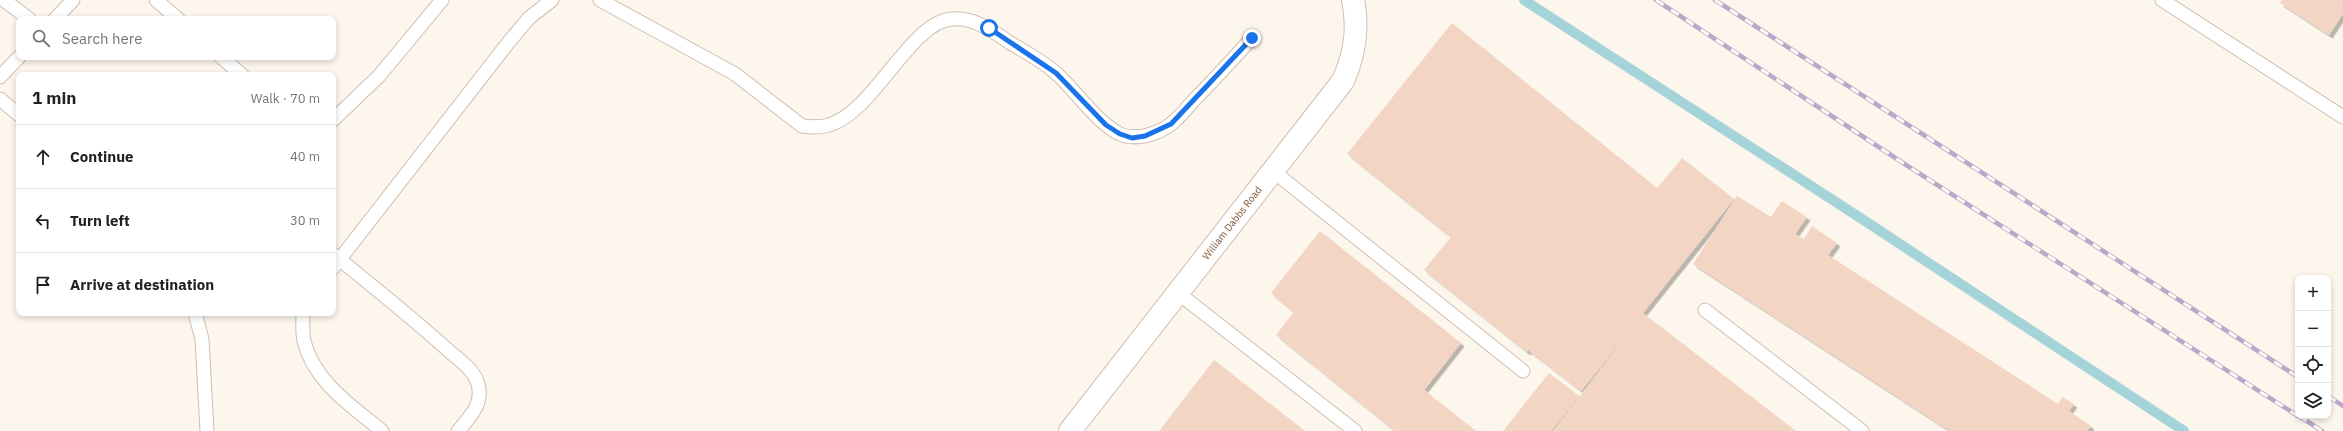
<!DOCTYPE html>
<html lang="en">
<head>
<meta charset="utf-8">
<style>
	body { margin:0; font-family:"IBM Plex Sans",sans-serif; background:#f2f2f2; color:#202124 }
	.controls { position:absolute; right:12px; bottom:12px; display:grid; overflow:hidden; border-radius:8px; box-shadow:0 2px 6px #0003 }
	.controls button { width:36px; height:36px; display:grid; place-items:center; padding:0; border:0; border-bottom:1px solid #e0e0e0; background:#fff; color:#202124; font:20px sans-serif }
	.stop { position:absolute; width:12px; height:12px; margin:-9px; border:3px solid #1a73e8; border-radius:50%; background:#fff }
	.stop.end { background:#1a73e8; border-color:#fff; box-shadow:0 1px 4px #0008 }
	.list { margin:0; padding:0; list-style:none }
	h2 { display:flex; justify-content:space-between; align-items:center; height:52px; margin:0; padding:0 16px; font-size:17px }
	h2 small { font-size:13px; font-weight:400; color:#757577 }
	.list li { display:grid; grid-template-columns:26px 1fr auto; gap:12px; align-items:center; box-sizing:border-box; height:64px; padding:0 16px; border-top:1px solid #e0e0e0 }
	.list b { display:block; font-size:15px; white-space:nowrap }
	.list em { font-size:13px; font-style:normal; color:#757577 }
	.icon { flex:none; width:22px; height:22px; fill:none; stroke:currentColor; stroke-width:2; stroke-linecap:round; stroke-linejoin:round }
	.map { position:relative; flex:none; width:2343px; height:431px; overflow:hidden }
	.search { position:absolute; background:#fff; box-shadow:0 2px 6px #0003; left:16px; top:16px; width:320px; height:44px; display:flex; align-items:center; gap:10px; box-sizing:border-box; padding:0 14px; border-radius:8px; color:#757577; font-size:15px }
	.panel { position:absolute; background:#fff; box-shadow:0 2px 6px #0003; left:16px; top:72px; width:320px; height:244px; border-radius:8px }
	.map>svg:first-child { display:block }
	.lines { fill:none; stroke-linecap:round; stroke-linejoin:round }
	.stream { stroke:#a5d3da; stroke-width:10 }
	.building { fill:#f3d5c3; filter:url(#shadow) }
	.service-casing { stroke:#d1beb0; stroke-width:15 }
	.minor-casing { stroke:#d1beb0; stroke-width:24 }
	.service { stroke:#fff; stroke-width:13 }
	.minor { stroke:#fff; stroke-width:22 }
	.rail-casing { stroke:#b9a8c9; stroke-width:4.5 }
	.rail { stroke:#fffaf3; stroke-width:3; stroke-dasharray:9; stroke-linecap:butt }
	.route { stroke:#1a73e8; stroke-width:5 }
	.labels { text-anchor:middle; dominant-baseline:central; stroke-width:3; stroke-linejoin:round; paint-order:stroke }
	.street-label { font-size:10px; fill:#7a5c4d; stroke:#fffaf3 }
</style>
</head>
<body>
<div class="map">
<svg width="2343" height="431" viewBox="0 0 2343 431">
	<defs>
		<filter id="shadow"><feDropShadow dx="3.5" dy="3.5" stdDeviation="0" flood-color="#0004"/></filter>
	</defs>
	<rect width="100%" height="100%" fill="#fdf6ec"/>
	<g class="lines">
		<!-- stream -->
		<polyline class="stream" points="1524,0 1862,219 2184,431"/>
	</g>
	<!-- building -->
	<g class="building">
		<polygon points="2282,0 2343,0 2343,14 2329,35 2280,3"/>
		<polygon points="1452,23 1657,188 1682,158 1734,199 1643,313 1796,431 1553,431 1637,322 1581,391 1528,350 1527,352 1424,270 1451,237 1347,154"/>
		<polygon points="1737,196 1771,217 1782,201 1807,217 1795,234 1804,239 1812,226 1837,243 1828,255 2058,404 2062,397 2074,404 2069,411 2091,426 2087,431 1950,431 1693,264"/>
		<polygon points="1320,231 1461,343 1424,390 1476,431 1395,431 1276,335 1294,312 1271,293"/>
		<polygon points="1214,360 1305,431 1159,431"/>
		<polygon points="1549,373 1579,396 1551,431 1503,431"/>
	</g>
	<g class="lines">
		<!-- service casing -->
		<g class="service-casing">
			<g id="service">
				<polyline points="4,0 29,19"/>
				<polyline points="156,0 178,19"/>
				<path d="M600,0L735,74L802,126C811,127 820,128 829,125C873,113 911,21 952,19C975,17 994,32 1012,44C1027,53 1044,62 1057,74C1077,92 1097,123 1120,134C1136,141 1158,134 1171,124C1180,117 1187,108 1194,100C1214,80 1233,59 1252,38"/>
				<polyline points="2162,0 2343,117"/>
				<polyline points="55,19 73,0"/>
				<polyline points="221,57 242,75"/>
				<polyline points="0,77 19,57"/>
				<polyline points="0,99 19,115"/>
				<polyline points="333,120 379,76 442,0"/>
				<polyline points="1273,171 1523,371"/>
				<path d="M333,254C372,286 413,318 450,352C460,360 472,369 477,381C485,402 471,416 458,431"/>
				<polyline points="333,268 508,43 529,18 552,0"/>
				<polyline points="1178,293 1355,431"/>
				<polyline points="1705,310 1862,431"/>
				<polyline points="195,313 202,339 207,431"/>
				<path d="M303,313C303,322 302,332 304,341C314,382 352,406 382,431"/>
			</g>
		</g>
		<!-- minor casing -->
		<g class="minor-casing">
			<path id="minor" d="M1070,431L1343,81C1355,54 1359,29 1353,0"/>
		</g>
		<!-- service -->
		<use href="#service" class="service"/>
		<!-- minor -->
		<use href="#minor" class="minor"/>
		<!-- rail casing -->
		<g class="rail-casing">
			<g id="rail">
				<polyline points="1656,0 1903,163 2298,416"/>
				<polyline points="1715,0 2298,377"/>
				<polyline points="2328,396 2343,406"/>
				<polyline points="2299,416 2322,431"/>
			</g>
		</g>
		<!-- rail -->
		<use href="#rail" class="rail"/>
	</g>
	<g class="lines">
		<!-- route -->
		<polyline class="route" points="989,28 1056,73 1106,125 1120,134 1132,138 1145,136 1171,124 1252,38"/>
	</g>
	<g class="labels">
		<!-- street labels -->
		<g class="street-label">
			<text transform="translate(1232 223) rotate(-52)">William Dabbs Road</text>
		</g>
	</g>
</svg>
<div class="controls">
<button>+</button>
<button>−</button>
<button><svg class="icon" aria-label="locate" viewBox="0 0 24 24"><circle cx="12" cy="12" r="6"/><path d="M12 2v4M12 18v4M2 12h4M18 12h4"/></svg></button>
<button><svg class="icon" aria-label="layers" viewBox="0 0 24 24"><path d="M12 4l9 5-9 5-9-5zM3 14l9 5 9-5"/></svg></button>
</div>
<div class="stop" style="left:989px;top:28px"></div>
<div class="stop end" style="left:1252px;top:38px"></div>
<div class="search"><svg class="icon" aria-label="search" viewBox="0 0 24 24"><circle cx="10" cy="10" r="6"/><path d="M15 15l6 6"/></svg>Search here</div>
<section class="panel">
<h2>1 min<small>Walk · 70 m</small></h2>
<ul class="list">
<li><svg class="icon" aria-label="ahead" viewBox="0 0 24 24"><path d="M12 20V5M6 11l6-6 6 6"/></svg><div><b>Continue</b></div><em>40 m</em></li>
<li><svg class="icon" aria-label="left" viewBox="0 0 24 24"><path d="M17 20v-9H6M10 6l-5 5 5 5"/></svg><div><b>Turn left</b></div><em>30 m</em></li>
<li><svg class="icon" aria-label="arrive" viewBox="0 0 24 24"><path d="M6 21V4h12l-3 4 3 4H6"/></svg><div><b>Arrive at destination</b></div></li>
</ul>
</section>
</div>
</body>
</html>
